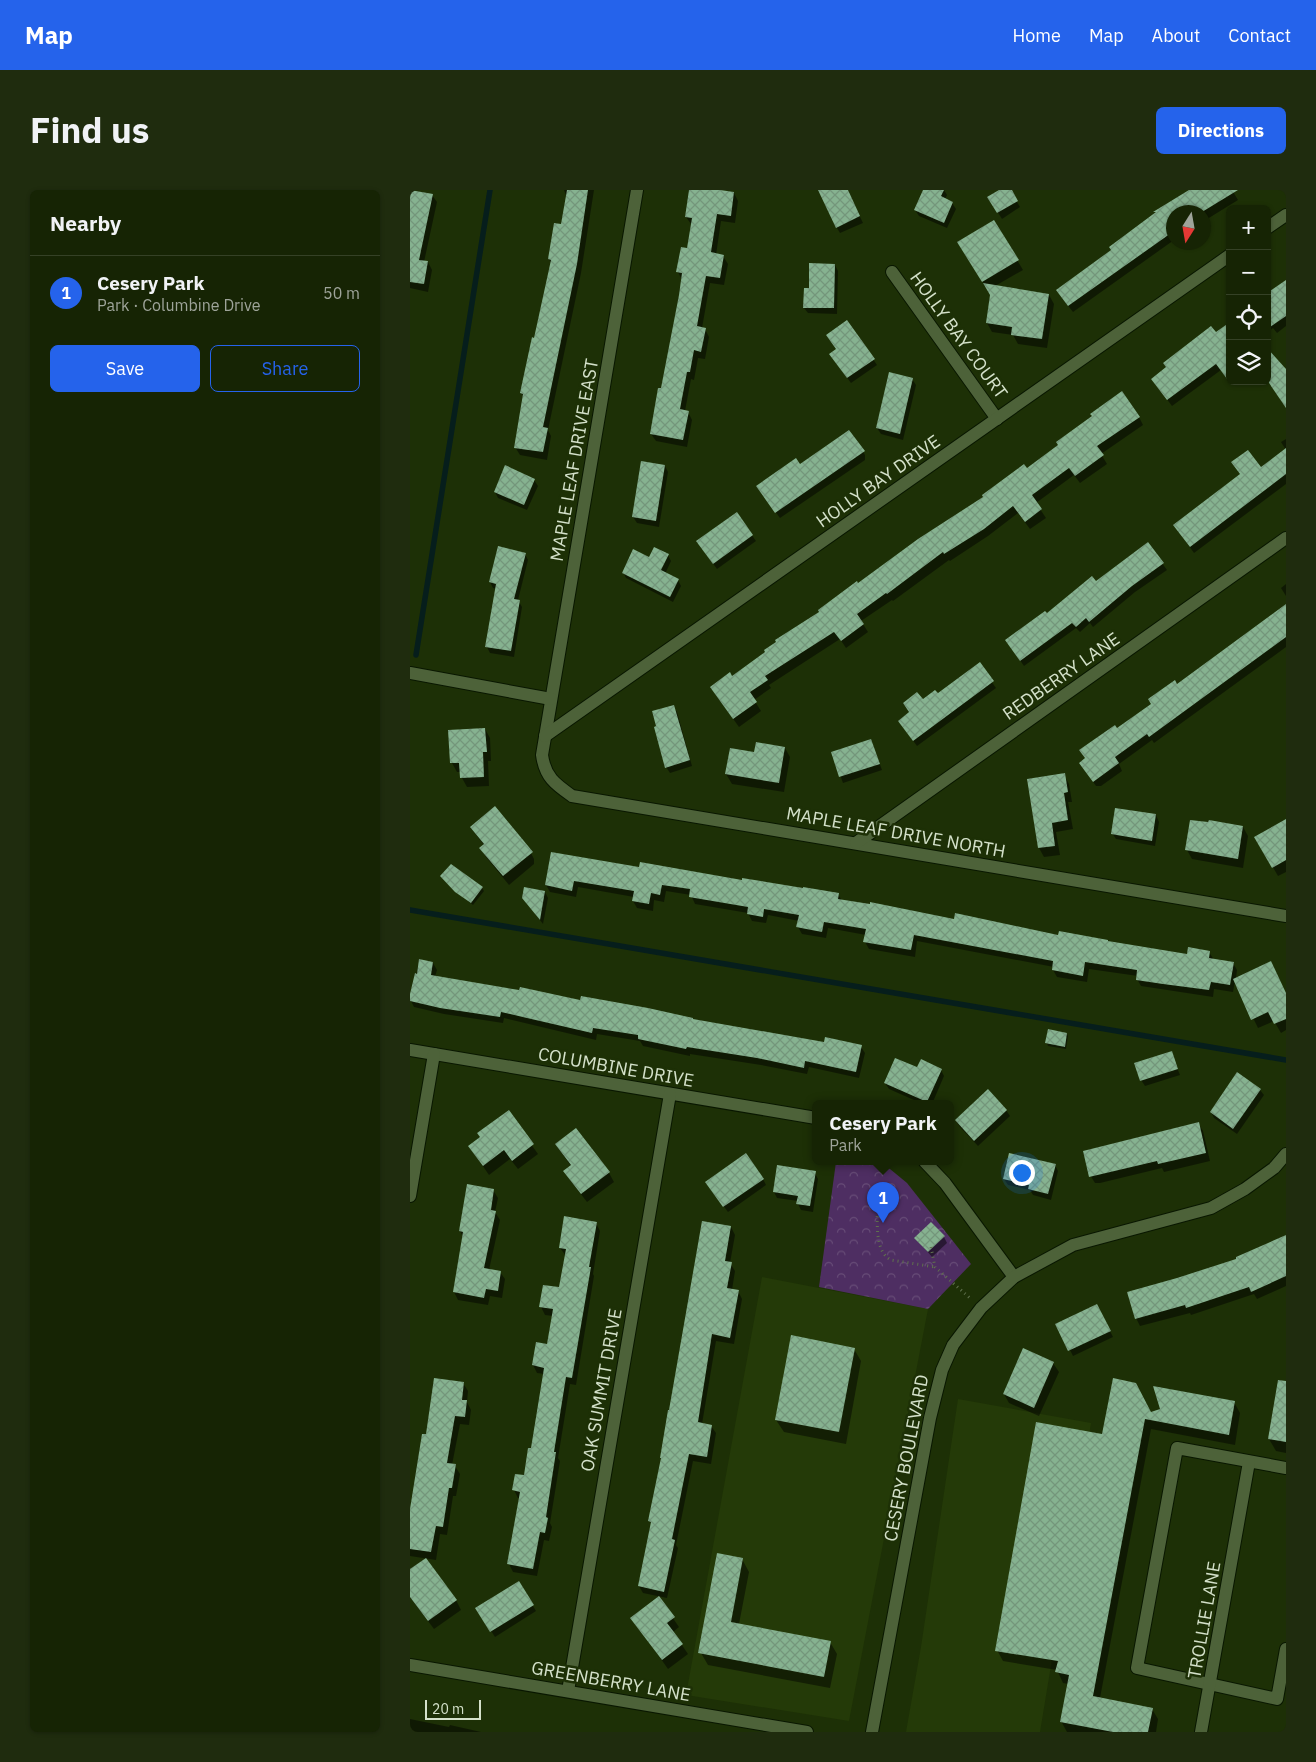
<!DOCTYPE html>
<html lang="en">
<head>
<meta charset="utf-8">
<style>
	body { margin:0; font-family:"IBM Plex Sans",sans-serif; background:#1f2c0e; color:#f1f3f6 }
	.controls { position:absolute; right:15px; top:15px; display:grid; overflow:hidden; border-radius:8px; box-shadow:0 1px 4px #0004 }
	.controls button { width:45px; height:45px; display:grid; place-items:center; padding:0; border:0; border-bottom:1px solid #354126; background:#162404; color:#f1f3f6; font:25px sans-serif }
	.compass { position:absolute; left:756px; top:15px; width:45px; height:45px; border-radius:50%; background:#162404; box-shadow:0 1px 4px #0004; rotate:191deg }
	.scale { position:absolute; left:15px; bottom:12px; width:56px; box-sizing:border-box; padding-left:5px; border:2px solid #d4e1ca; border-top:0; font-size:14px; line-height:18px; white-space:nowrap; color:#d4e1ca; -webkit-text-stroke:4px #1d3006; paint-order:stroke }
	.you { position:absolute; left:611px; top:982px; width:18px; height:18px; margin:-12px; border:4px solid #fff; border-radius:50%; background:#1a73e8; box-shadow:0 0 0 8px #1a73e833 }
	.badge { display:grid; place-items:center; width:32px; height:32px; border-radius:50%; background:#2563eb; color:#fff; font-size:16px; font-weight:700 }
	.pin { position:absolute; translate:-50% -41px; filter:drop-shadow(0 1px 2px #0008) }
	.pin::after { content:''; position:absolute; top:26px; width:18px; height:15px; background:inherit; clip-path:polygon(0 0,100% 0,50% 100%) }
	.popup { position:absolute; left:402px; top:910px; width:142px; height:65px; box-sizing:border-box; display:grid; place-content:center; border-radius:8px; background:#162404; filter:drop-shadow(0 1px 4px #0005); font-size:16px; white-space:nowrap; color:#9ea49a }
	.popup b { font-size:19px; color:#f1f3f6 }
	.popup::after { content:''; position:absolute; left:50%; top:100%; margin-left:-10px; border:10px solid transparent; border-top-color:#162404 }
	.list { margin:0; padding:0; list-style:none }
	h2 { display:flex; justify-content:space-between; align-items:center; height:65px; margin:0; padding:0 20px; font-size:21px }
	h2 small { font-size:16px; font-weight:400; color:#9ea49a }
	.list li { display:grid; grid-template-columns:32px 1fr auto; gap:15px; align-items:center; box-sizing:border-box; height:75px; padding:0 20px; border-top:1px solid #354126 }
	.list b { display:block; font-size:19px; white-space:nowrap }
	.list p { margin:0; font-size:16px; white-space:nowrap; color:#9ea49a }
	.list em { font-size:16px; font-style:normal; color:#9ea49a }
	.actions { display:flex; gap:10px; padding:15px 20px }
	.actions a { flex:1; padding:11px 0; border:1px solid #2563eb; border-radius:8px; text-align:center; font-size:18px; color:#2563eb }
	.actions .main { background:#2563eb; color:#fff }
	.icon { flex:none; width:28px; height:28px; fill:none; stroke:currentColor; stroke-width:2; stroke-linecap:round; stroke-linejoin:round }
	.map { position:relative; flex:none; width:876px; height:1542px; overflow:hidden; border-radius:8px }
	header { display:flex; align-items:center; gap:30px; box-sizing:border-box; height:70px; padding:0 25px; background:#2563eb; color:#fff }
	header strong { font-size:24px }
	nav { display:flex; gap:28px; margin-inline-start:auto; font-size:18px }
	.intro { display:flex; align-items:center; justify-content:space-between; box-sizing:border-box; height:120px; padding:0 30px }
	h1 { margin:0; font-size:35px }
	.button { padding:12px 22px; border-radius:8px; background:#2563eb; color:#fff; font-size:18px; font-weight:700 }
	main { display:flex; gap:30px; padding:0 30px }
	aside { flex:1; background:#162404; border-radius:8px; box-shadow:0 1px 4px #0004 }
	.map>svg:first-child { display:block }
	.built { fill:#243a08 }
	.park { fill:url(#park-crowns) }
	.shadow { fill:#0007 }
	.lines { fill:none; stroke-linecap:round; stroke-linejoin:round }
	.stream { stroke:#061e1c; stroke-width:5.5 }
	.building { fill:url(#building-cross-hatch) }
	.street-casing { stroke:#091700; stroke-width:14 }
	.secondary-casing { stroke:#091700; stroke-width:14 }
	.path { stroke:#60714e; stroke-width:3; stroke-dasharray:1 4; stroke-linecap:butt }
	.street { stroke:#4d6239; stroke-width:12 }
	.secondary { stroke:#4d6239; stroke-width:12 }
	.labels { text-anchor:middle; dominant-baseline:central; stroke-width:5; stroke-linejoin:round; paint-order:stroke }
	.street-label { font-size:18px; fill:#d4e1ca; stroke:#1d3006 }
</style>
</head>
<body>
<header>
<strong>Map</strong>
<nav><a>Home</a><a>Map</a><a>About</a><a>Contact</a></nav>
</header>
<div class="intro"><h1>Find us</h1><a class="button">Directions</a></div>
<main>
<aside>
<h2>Nearby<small></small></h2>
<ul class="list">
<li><span class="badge">1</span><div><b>Cesery Park</b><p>Park · Columbine Drive</p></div><em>50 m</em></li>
</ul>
<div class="actions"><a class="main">Save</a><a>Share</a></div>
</aside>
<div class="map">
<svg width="876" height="1542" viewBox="0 0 876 1542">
	<defs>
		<pattern id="park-crowns" width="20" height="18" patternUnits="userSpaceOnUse" patternTransform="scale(1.25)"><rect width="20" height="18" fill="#4e2e62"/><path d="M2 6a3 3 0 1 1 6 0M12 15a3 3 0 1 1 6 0" fill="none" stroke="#674c77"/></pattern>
		<pattern id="building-cross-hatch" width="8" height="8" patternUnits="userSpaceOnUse" patternTransform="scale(1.25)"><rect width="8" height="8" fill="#86b290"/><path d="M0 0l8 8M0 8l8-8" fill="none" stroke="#74967b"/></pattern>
	</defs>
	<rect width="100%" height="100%" fill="#1d3006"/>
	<!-- built -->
	<g class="built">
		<polygon points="352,1087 518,1119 439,1531 276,1505"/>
		<polygon points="548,1209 681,1233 630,1542 496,1542 511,1457"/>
	</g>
	<!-- park -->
	<polygon class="park" points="426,972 464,972 480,979 497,993 561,1074 518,1119 409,1097"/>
	<!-- shadow -->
	<g class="shadow">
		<polygon points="0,0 22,5 27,12 14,72 18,72 22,80 18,102 0,98"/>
		<polygon points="154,0 184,0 171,83 138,240 141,246 137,270 110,265 105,257 114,207 111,203 125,149 141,73 139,69 152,36 157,8"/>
		<polygon points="281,0 303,0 324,3 328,11 325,33 311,31 306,65 313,66 318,74 314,95 300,93 292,138 295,139 299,147 295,169 288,168 284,190 281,189 275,221 278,222 282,230 277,257 246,251 241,244 252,200 272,90 268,82 278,60 281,34 276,27"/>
		<polygon points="417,0 437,0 453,33 430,43 427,38"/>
		<polygon points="514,0 534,0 537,5 535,9 542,13 546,19 537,38 509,26 505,20"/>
		<polygon points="592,0 600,0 610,17 592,29 579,8"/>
		<polygon points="781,0 822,0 828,10 794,31 794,22 764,22 764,50 663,122 652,108"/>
		<polygon points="584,31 613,80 585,96 639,105 644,114 637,158 608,154 603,145 582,142 577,133 581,105 554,62"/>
		<polygon points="425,75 428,81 427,124 398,123 394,118 400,99"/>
		<polygon points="876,91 876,136 867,143 863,138 857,143 857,105"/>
		<polygon points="806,144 820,191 811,180 762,216 747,196"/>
		<polygon points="463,169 467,175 441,193 424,170"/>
		<polygon points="502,189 506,195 493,250 471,244 467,238"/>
		<polygon points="729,227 733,235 691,264 697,274 670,293 664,285 626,313 636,328 620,339 608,323 578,346 540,371 539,370 483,411 482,410 451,431 458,442 436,458 430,449 359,495 361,498 344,510 351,521 329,537 306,505 322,487 411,422 617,280"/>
		<polygon points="876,249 876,294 784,363 769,342 876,260 871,252"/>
		<polygon points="451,258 455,265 455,270 370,328 351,302 390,276"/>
		<polygon points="255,276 258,282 249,337 227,333 223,327"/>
		<polygon points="124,290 128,296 117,320 88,308 85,302"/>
		<polygon points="327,324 346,351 307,379 291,357"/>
		<polygon points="738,354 757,380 725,402 683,437 680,433 670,442 666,438 614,476 600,456 636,425 686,393"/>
		<polygon points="115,364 118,370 108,410 112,417 104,467 80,463 77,457 87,399 83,398 80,392"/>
		<polygon points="258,365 261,371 255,384 268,390 271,396 263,412 216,388 213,382 240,368"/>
		<polygon points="876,394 876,406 871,398"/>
		<polygon points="876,416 876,457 744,553 742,550 709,574 712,581 691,596 686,596 670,573 707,540"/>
		<polygon points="569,474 586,498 507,556 493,537 513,511 527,505"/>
		<polygon points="263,517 267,522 282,576 260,583 256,577"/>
		<polygon points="75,539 80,548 81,571 78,571 79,596 57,597 52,588 51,582 47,582 42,573"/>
		<polygon points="461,550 472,580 433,593 422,563"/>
		<polygon points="375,558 380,567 374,602 322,594 316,584 345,564"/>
		<polygon points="654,585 659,594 662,612 658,612 663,639 646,642 650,665 634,667 629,658"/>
		<polygon points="746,625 749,632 745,656 706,649 702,643"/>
		<polygon points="876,630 876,682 868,686 846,648"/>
		<polygon points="833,637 838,646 833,678 782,669 777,660"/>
		<polygon points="61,638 119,659 124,669 124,674 99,695 76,667 71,658 74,655"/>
		<polygon points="142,663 230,679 428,704 432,711 545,731 778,765 799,762 804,770 823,773 827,780 826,788 861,773 876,803 876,840 871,843 864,831 848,838 825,791 823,802 804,799 803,807 731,796 727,789 728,786 679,779 677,792 647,787 643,780 644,777 507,751 505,767 459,759 455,752 456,745 418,738 416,748 392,744 388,737 389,731 358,725 356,733 342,731 338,723 285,714 281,705 256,701 254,712 244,710 243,721 227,718 223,711 224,707 168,697 166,707 140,702 136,695"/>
		<polygon points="33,689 72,698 74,701 63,715"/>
		<polygon points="135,702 138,708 133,734 113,708"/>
		<polygon points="10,770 23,773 27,780 25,787 415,853 451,857 455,863 449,888 399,877 397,884 351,875 280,864 280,866 233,856 230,851 187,844 186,850 94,828 93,833 34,824 4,817 0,809"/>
		<polygon points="657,844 658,846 656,859 638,856 637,853"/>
		<polygon points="761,863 770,885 735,896 731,890"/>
		<polygon points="508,879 531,880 534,886 522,914 513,914 479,899 475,893"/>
		<polygon points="850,900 854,905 827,944 804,928 801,922"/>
		<polygon points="596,920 600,926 568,956 550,937 546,931"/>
		<polygon points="98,922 128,964 108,979 100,969 79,985 59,956 71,947"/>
		<polygon points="788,933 793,941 800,971 754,982 752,978 690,993 685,993 680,985"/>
		<polygon points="146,955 199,983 204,992 177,1012 160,990 161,976"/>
		<polygon points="645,975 648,981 641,1010 623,1005 620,1000 598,995 594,989"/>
		<polygon points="405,983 408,989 403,1022 391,1020 388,1014 388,1011 367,1008 364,1002"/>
		<polygon points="353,989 356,995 318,1022 300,998"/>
		<polygon points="83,1000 88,1008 85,1022 90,1030 79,1080 90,1082 95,1089 92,1108 80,1106 78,1115 48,1110 44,1102 53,1047 50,1041"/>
		<polygon points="186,1033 190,1041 183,1084 184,1086 166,1195 160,1194 148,1268 150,1271 140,1333 142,1337 139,1351 134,1350 127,1386 103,1382 99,1374 110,1308 108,1308 104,1300 115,1287 122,1259 135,1184 127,1183 123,1175 138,1155 143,1126 135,1125 131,1117 150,1099 156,1066 150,1058"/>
		<polygon points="321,1037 325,1045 320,1073 325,1081 322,1100 328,1101 332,1109 324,1154 306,1151 292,1234 301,1236 306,1243 301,1274 283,1271 266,1355 268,1358 257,1408 233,1403 229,1396 242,1335 240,1331"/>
		<polygon points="876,1046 876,1096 847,1109 844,1104 781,1125 780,1123 730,1136 726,1128 767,1090 828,1069"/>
		<polygon points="534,1047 537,1053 522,1067 506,1048"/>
		<polygon points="690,1121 703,1147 663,1166 647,1134"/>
		<polygon points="444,1159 451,1171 436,1254 374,1242 366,1230"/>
		<polygon points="643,1173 649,1182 629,1226 599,1213 594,1204"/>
		<polygon points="53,1193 58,1201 57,1212 61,1220 59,1235 50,1234 42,1275 45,1276 50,1284 46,1306 43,1306 37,1345 30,1344 26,1370 0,1366 0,1325 17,1246"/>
		<polygon points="824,1212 830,1223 825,1255 741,1239 690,1508 742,1519 748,1529 746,1542 657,1542 651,1531 658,1494 653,1493 647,1480 593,1471 587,1460 693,1245 741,1223"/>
		<polygon points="876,1217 876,1263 866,1261 859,1249"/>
		<polygon points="332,1369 339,1382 329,1434 420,1452 427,1464 420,1498 298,1475 291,1463"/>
		<polygon points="0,1381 46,1410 51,1420 24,1439 0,1407"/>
		<polygon points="109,1393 126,1421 85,1447 67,1419"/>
		<polygon points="249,1408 269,1437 263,1442 278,1464 258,1479 222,1428"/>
		<polygon points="0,1529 39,1537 40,1535 71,1542 0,1542"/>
	</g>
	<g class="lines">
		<!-- stream -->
		<g class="stream">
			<polyline points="6,465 80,0"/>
			<polyline points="0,720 876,870"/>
		</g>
	</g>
	<!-- building -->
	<g class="building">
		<polygon points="0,0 23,4 9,70 18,71 14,94 0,92"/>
		<polygon points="157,0 178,0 167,74 133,237 138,238 133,262 104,258 113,204 110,203 122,147 124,148 141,70 138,69 144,33 151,34"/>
		<polygon points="279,0 310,0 324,2 321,26 307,24 301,62 314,65 310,88 296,86 287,136 296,138 291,162 284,160 280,182 277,182 270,219 279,221 273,250 240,244 248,198 251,198 269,105 272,83 266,82 271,57 277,58 282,28 275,27"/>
		<polygon points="408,0 438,0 450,26 426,38"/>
		<polygon points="513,0 534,0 531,6 543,12 534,33 504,20"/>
		<polygon points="589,0 602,0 608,11 587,23 577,7"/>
		<polygon points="779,0 828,0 792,22 764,22 764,41 658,116 646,100 701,60 699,57 746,22 743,22"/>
		<polygon points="584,30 609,70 572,92 547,52"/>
		<polygon points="399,73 425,74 424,118 393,118 394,98 399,98"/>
		<polygon points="876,90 876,126 857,139 857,103"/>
		<polygon points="573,93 639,104 632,149 601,145 602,137 576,133 580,105"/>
		<polygon points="437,130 465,169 437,188 419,164 426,159 416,145"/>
		<polygon points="820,132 820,193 806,174 757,210 741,189 756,177 753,173 801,136 806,142"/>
		<polygon points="857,158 876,179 876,218 857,190"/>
		<polygon points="479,182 503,188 490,244 466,238"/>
		<polygon points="712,201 730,227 687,256 694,265 665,286 659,278 622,305 632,319 615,332 603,316 574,339 534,364 533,362 477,404 476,403 447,424 454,434 431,451 424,442 355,486 358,490 340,502 347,512 323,529 300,497 320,482 322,486 355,462 354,460 366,452 365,450 409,422 408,420 447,391 448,393 508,349 573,307 572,305 614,274 617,278 648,255 646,252 682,226 680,224"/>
		<polygon points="439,240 455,261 365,323 346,296 386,268 390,274"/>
		<polygon points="876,258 876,284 780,357 763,335 830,284 821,272 838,260 851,277"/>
		<polygon points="231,271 255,275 246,331 222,327"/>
		<polygon points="95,275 125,289 114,315 84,302"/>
		<polygon points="327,322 343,345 303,374 286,351"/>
		<polygon points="738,352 754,373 722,396 679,432 676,428 666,437 662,433 610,471 595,450 635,421 637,423 682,386 686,391"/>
		<polygon points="88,356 116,363 104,409 110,410 101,461 75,457 86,394 79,392"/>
		<polygon points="244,357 259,364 251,380 269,389 260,407 212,383 223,359 239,367"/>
		<polygon points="876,414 876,447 739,547 737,544 705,567 709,573 683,592 669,573 675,568 669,560 705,535 707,538 741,514 738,509 765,490 767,494"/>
		<polygon points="570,472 584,491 503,551 488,531 499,522 493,513 507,502 513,509 525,500 528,503"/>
		<polygon points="264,515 280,570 255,578 244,537 246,536 242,521"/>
		<polygon points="75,538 77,562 73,562 74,587 50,588 49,573 40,573 38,540"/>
		<polygon points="461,549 470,574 429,587 421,562"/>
		<polygon points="346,552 375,557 369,593 315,584 320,558 344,562"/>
		<polygon points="655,583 658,602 654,603 658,630 642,633 645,656 628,658 617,589"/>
		<polygon points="85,616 123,662 93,686 69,658 74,654 60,637"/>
		<polygon points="705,618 746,624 742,651 701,644"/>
		<polygon points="876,629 876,670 862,678 844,647"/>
		<polygon points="780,630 798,632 799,630 833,636 828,669 775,660"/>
		<polygon points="141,662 229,677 230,672 332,690 332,688 393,698 393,697 429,703 428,709 460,714 460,712 544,729 545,723 648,745 649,741 698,750 698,751 777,764 778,757 800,761 799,768 824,772 820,795 801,792 799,800 753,794 726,790 727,780 675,772 673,786 642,780 643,771 504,745 501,760 453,752 456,739 414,732 412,742 386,737 389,725 354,719 353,727 337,724 338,717 279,707 280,699 252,695 250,705 241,703 239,714 222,711 224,701 164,691 162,701 135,695"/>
		<polygon points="41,674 73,697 61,713 45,702 30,686"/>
		<polygon points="114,697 135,701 130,730 112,708"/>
		<polygon points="9,769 23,772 21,785 109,800 110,797 170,810 171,806 238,818 283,828 283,829 414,852 415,847 452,855 446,882 395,871 394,878 347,868 277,857 276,859 228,849 228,845 183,838 182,843 91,822 90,827 30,818 0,811 0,804 5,783 7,784"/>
		<polygon points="861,771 876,803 876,829 864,834 858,822 841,830 823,789"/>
		<polygon points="638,839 657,843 655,857 635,853"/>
		<polygon points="762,861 768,879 730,891 724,873"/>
		<polygon points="485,868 507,877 511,869 532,879 517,912 474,893"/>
		<polygon points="827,882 851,899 823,939 800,922"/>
		<polygon points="578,899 597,920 564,951 545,930"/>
		<polygon points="99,920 124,954 102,971 94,960 73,976 58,956 70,947 67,943"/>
		<polygon points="789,932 796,963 748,974 747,971 679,987 673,961"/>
		<polygon points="166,938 200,982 171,1004 153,981 161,975 145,954"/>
		<polygon points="336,963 354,989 313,1017 295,992"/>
		<polygon points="599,963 646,974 638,1004 618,999 619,995 593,989"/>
		<polygon points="367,975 406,981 400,1016 386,1014 388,1006 363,1002"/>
		<polygon points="57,994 84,999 81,1020 86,1021 74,1078 91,1081 88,1101 76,1099 74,1108 43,1102 53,1042 49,1041"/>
		<polygon points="154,1026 187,1032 179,1077 181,1077 162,1188 156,1187 144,1262 146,1262 136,1327 138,1328 135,1343 130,1342 123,1379 97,1374 110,1302 102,1300 105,1284 114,1285 118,1258 121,1258 134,1178 122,1175 126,1152 137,1154 143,1119 129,1117 133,1095 149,1097 156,1059 149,1058"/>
		<polygon points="292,1031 321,1036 315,1071 322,1072 317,1098 329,1100 320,1148 302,1144 288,1232 302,1235 297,1267 279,1264 262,1349 265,1350 254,1402 228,1396 241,1332 238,1331 251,1268 250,1268 258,1220 259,1220"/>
		<polygon points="521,1032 535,1046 518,1062 504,1048"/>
		<polygon points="876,1045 876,1086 841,1102 839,1097 776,1118 775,1115 725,1129 717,1102 767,1088 826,1069 826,1067"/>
		<polygon points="687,1114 701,1141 658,1161 645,1134"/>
		<polygon points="381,1145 445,1158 429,1242 365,1230"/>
		<polygon points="613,1158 644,1172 624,1218 593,1204"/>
		<polygon points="24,1188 54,1192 52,1210 57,1210 55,1227 45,1226 37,1273 46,1274 42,1298 39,1298 33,1337 26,1336 21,1362 0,1359 0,1319 12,1244 16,1244"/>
		<polygon points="703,1188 726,1193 741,1222 750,1219 743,1196 825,1211 819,1245 735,1229 683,1506 743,1518 738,1542 703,1542 650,1532 659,1485 645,1482 648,1471 585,1461 626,1232 692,1244"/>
		<polygon points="868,1190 876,1191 876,1252 858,1249"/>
		<polygon points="307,1363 333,1368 321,1432 421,1451 414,1487 288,1463"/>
		<polygon points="16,1368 47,1410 18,1431 0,1407 0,1379"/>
		<polygon points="109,1391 124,1415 80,1442 65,1418"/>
		<polygon points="249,1406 265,1427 257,1433 273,1454 252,1470 220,1428"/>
	</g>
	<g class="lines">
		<!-- street casing -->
		<g class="street-casing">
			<g id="street">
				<path d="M227,0L132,565C135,587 145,594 162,606L876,726"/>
				<polyline points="857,38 876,25"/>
				<polyline points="482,82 587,229"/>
				<polyline points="0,483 141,509"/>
				<polyline points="135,546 820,65"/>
				<polyline points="446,653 876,348"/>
				<polyline points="0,860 406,928"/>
				<polyline points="515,972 535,993 604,1087"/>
				<polyline points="0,1006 24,864"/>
				<polyline points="876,1278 767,1258 727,1478 867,1509 876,1459"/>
				<polyline points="0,1475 397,1542"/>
				<polyline points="158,1501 260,904"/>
				<polyline points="791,1542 839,1272"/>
			</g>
		</g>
		<!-- secondary casing -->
		<g class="secondary-casing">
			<polyline id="secondary" points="462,1542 520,1228 532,1180 543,1155 571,1118 604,1087 663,1055 801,1018 835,999 864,978 876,964"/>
		</g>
		<!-- path -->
		<g class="path">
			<path d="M467,1016C468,1033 464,1061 481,1070L525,1077"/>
			<polyline points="521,1057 525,1077 561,1109"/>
		</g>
		<!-- street -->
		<use href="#street" class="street"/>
		<!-- secondary -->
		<use href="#secondary" class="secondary"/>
	</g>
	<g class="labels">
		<!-- street labels -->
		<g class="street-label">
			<text transform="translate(549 145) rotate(54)">HOLLY BAY COURT</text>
			<text transform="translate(164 270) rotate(-80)">MAPLE LEAF DRIVE EAST</text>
			<text transform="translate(468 291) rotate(-35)">HOLLY BAY DRIVE</text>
			<text transform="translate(651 486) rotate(-35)">REDBERRY LANE</text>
			<text transform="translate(486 642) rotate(10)">MAPLE LEAF DRIVE NORTH</text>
			<text transform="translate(206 877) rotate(10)">COLUMBINE DRIVE</text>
			<text transform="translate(191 1200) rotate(-80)">OAK SUMMIT DRIVE</text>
			<text transform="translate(496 1268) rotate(-79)">CESERY BOULEVARD</text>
			<text transform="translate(794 1430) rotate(-80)">TROLLIE LANE</text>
			<text transform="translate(201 1491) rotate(10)">GREENBERRY LANE</text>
		</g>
	</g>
</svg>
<div class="controls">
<button>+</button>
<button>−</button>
<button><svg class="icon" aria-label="locate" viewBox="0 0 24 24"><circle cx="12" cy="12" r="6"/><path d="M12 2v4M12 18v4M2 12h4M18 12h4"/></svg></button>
<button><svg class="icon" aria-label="layers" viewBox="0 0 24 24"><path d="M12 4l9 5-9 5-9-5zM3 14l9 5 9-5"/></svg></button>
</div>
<svg class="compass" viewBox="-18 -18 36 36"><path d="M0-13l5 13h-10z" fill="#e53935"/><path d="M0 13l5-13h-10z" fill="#9ea49a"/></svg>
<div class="scale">20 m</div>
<div class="you"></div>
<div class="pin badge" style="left:473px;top:1033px">1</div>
<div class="popup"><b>Cesery Park</b>Park</div>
</div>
</main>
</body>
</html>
